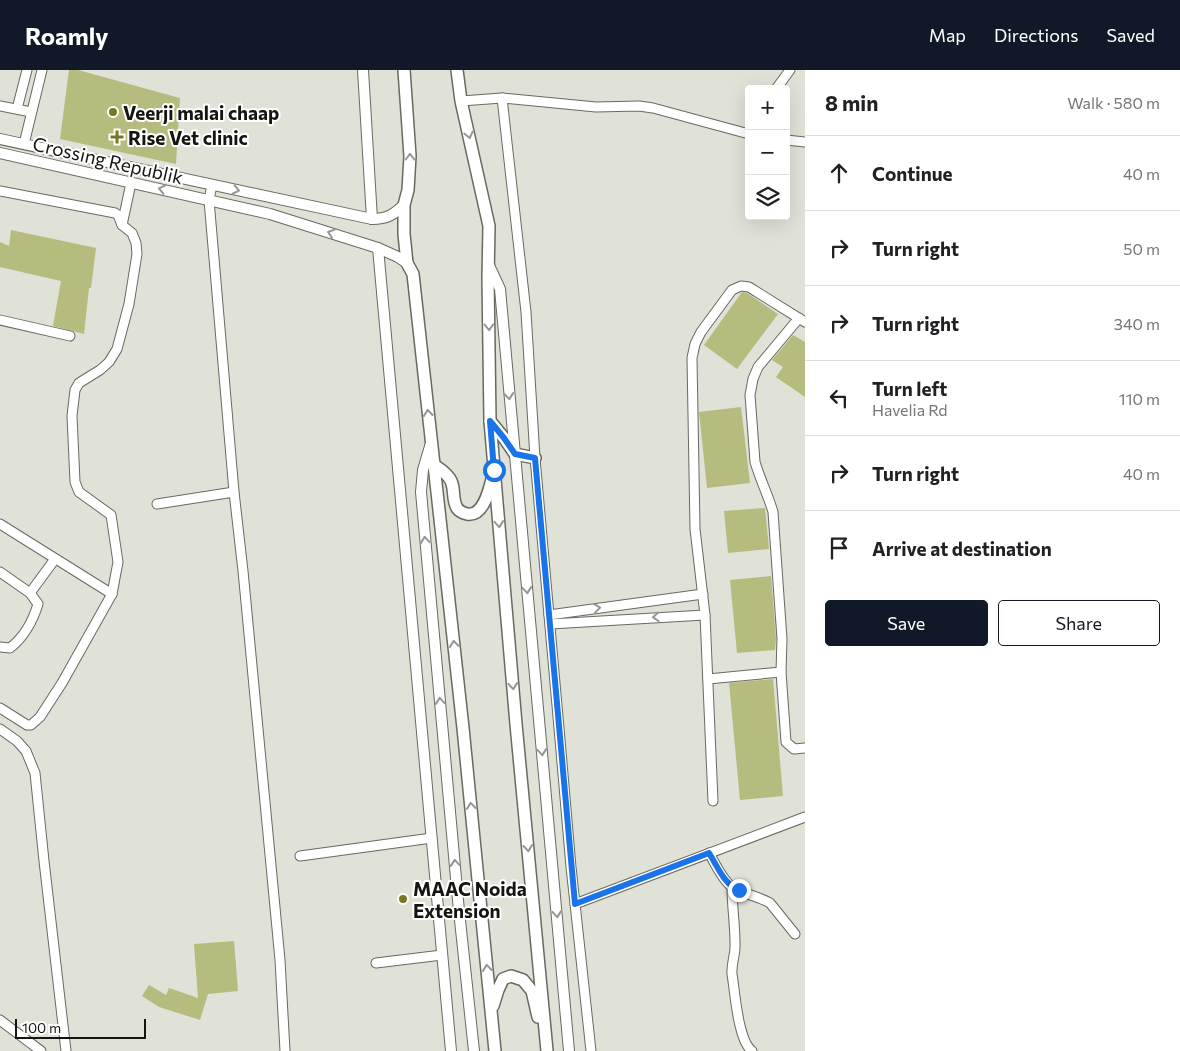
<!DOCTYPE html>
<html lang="en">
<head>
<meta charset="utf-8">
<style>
	body { margin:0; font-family:Commissioner,sans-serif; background:#f2f2f2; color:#202124 }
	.controls { position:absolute; right:15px; top:15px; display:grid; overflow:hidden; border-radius:5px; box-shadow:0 5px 20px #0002 }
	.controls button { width:45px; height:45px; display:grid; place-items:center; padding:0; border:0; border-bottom:1px solid #e0e0e0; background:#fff; color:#202124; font:25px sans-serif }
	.scale { position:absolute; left:15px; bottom:12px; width:131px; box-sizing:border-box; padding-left:5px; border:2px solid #141511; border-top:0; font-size:14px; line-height:18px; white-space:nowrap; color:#141511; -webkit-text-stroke:4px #fff; paint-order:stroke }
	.stop { position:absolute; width:15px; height:15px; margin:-11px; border:4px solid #1a73e8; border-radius:50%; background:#fff }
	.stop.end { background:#1a73e8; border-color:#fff; box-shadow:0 1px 5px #0008 }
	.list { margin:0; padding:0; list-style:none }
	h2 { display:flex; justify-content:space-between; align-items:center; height:65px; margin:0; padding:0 20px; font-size:21px }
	h2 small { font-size:16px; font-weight:400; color:#757577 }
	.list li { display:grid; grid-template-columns:32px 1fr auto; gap:15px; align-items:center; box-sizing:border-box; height:75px; padding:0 20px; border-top:1px solid #e0e0e0 }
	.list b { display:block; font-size:19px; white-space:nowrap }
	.list p { margin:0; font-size:16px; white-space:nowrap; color:#757577 }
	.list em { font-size:16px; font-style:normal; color:#757577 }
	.actions { display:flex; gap:10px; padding:15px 20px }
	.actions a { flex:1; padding:11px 0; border:1px solid #111827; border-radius:5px; text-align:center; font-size:18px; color:#111827 }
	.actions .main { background:#111827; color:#fff }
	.icon { flex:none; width:28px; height:28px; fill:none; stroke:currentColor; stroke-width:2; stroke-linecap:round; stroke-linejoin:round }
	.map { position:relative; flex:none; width:805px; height:981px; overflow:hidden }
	header { display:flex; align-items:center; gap:30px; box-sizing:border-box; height:70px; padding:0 25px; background:#111827; color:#fff }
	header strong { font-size:24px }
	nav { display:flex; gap:28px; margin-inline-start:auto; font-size:18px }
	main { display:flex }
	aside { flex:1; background:#fff }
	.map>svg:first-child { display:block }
	.building { fill:#b6bb7e }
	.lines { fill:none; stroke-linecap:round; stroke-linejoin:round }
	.minor-casing { stroke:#686960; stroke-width:11 }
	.tertiary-casing { stroke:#686960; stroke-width:12 }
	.secondary-casing { stroke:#686960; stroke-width:14 }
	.minor { stroke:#fff; stroke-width:9 }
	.tertiary { stroke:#fff; stroke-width:10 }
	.secondary { stroke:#fff; stroke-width:11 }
	.oneway { stroke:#959694 }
	.route { stroke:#1a73e8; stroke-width:6 }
	.poi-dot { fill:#757922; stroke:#fff; stroke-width:2 }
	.labels { text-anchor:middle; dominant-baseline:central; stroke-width:4; stroke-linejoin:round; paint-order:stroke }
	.poi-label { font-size:19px; font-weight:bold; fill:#141511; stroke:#fff; text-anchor:start }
	.street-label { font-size:19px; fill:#141511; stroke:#fff }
</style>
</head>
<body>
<header>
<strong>Roamly</strong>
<nav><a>Map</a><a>Directions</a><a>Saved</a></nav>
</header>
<main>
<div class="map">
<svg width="805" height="981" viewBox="0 0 805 981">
	<rect width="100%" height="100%" fill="#e0e1d7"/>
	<!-- building -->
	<g class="building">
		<polygon points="69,0 78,0 180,28 176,94 60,69"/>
		<polygon points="11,160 96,178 91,218 89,218 84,264 53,256 61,211 0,197 0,172 9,176"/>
		<polygon points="742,222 747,223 778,244 737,299 704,275"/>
		<polygon points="793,265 805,272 805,327 776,307 783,297 772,290"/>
		<polygon points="741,337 750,413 707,418 699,342"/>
		<polygon points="765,438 769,479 728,483 724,441"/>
		<polygon points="771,506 776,569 775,580 737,583 730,510"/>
		<polygon points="773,609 783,726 740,730 729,613"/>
		<polygon points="234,871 238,921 208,924 200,950 159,937 142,926 149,915 166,925 169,918 198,928 194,874"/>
	</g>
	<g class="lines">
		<!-- minor casing -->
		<g class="minor-casing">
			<g id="minor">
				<polyline points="776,19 790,0"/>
				<polyline points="502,28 526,242 535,388 559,658 571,797 591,981"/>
				<polyline points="461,31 502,28 596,37 639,36 653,38 749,64"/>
				<polyline points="0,36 31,42"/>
				<polyline points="17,39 27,0"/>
				<polyline points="786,70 805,72"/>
				<polyline points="24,74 42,0"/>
				<polyline points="212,115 209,130 234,422 243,501 280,890 285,981"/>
				<polyline points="0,121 115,143 118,145 122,155 132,163 136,173 137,184 129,234 117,279 109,292 100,300 79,313 75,320 72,346 75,412 79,422 111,445 118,492 112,524 62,613 40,647 31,655 27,655 0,638"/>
				<polyline points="122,155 131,113"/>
				<path d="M799,248L758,297L753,309L750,325L755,392C760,409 768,425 773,442L782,569L781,602L786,672L794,679L805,678"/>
				<polyline points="0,250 70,266"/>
				<polyline points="157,434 234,422"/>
				<polyline points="0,454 112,524"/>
				<path d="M0,502L30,523L38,534C33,551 23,568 10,578L0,577"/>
				<polyline points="30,523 55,489"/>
				<polyline points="549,545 703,524"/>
				<polyline points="550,554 705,545"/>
				<polyline points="708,609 781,602"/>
				<polyline points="0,659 17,671 26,681 35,703 44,791 66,981"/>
				<polyline points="713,731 705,545 695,459 692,288 695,274 701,262 732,220 741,216 749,217 805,252"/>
				<path d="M709,783C715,793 722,809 731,816C742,824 758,826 770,833L795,864"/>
				<polyline points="300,786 432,768"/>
				<path d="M732,817C732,836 735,854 735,873C736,884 731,893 732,904C735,922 738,971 752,981"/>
				<polyline points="575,834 805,747"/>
				<polyline points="376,893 442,885"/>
				<polyline points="0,950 41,981"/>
			</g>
		</g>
		<!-- tertiary casing -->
		<g class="tertiary-casing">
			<g id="tertiary">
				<polyline points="363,0 372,149"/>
				<path d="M0,69L372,149C387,149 393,145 404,135"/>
				<polyline points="0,83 270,144 378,178 398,187 407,193"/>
				<polyline points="378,178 451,981"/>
				<polyline points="488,193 500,219 569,981"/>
				<polyline points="431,373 423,400 421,422 459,841 474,981"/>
			</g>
		</g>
		<!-- secondary casing -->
		<g class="secondary-casing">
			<g id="secondary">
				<polyline points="404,0 410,86 408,120 404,135 404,164 407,193 413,204 463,658 495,981"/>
				<polyline points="457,0 461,31 489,156 488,208 490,351 516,654 547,981"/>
				<polyline points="490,351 504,368 515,384 535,388"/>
				<path d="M434,395C440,399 448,404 451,411C455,419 452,430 457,438C459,441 463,443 467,444C483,447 489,421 492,409"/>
				<polyline points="493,936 498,920 503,909 511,906 523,910 532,921 538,947"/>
			</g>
		</g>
		<!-- minor -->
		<use href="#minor" class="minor"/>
		<!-- tertiary -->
		<use href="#tertiary" class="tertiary"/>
		<!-- secondary -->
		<use href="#secondary" class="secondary"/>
	</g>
	<!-- one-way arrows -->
	<defs><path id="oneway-chevron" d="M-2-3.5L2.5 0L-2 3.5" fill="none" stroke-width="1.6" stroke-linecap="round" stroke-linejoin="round" transform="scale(1.25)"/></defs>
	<g class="oneway">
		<use href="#oneway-chevron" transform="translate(469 65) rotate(77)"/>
		<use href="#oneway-chevron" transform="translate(410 87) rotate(-90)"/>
		<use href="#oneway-chevron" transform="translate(162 119) rotate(-167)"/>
		<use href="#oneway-chevron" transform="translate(236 120) rotate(12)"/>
		<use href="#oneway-chevron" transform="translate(331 163) rotate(-162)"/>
		<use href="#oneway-chevron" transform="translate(489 257) rotate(89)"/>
		<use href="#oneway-chevron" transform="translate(509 326) rotate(85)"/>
		<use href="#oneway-chevron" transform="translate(428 343) rotate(-96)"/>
		<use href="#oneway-chevron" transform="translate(499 454) rotate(85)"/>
		<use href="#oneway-chevron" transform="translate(425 470) rotate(-95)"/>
		<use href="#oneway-chevron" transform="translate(527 520) rotate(85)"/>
		<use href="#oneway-chevron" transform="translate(597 538) rotate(-7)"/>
		<use href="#oneway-chevron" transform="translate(656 547) rotate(177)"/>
		<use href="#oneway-chevron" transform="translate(454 574) rotate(-96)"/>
		<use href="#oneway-chevron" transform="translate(513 616) rotate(85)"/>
		<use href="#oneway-chevron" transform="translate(440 631) rotate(-95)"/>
		<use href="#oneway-chevron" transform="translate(542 682) rotate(85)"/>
		<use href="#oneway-chevron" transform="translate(471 736) rotate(-96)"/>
		<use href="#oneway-chevron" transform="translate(528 778) rotate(84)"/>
		<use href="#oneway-chevron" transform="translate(455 793) rotate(-95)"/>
		<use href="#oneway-chevron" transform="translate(557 844) rotate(85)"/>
		<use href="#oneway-chevron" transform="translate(487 898) rotate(-96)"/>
	</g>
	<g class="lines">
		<!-- route -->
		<path class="route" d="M494,400L490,351L504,368L515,384L535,388L575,834L709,783C718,797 723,813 739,820"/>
	</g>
	<!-- markers -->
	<g class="poi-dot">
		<circle cx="113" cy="42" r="5"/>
		<path d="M114.5 59.5h5v5h5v5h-5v5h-5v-5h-5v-5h5z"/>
		<circle cx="403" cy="829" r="5"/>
	</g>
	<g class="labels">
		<!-- poi labels -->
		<g class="poi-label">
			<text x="123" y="42">Veerji malai chaap</text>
			<text x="128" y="67">Rise Vet clinic</text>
			<text x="413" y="818">MAAC Noida<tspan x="413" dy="22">Extension</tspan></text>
		</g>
		<!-- street labels -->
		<g class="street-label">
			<text transform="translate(108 90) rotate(13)">Crossing Republik</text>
		</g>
	</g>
</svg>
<div class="controls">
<button>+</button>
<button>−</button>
<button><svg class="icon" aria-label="layers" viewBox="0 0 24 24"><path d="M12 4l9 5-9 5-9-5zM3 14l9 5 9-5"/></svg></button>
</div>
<div class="scale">100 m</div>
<div class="stop" style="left:494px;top:400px"></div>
<div class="stop end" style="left:739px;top:820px"></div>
</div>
<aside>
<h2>8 min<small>Walk · 580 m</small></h2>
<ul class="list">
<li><svg class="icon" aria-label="ahead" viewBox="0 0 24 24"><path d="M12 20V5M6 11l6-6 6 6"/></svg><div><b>Continue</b></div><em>40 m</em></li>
<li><svg class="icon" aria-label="right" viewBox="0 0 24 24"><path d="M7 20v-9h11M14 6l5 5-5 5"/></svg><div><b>Turn right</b></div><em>50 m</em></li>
<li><svg class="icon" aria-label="right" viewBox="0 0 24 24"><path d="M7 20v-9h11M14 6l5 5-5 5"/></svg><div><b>Turn right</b></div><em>340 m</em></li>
<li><svg class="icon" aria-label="left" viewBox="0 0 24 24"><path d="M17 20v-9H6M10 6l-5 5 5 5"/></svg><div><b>Turn left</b><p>Havelia Rd</p></div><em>110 m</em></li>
<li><svg class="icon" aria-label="right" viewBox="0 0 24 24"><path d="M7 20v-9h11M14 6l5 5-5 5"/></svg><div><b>Turn right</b></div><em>40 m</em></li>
<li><svg class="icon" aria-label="arrive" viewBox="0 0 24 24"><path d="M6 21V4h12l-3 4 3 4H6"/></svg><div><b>Arrive at destination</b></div></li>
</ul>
<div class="actions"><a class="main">Save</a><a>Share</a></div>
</aside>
</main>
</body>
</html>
